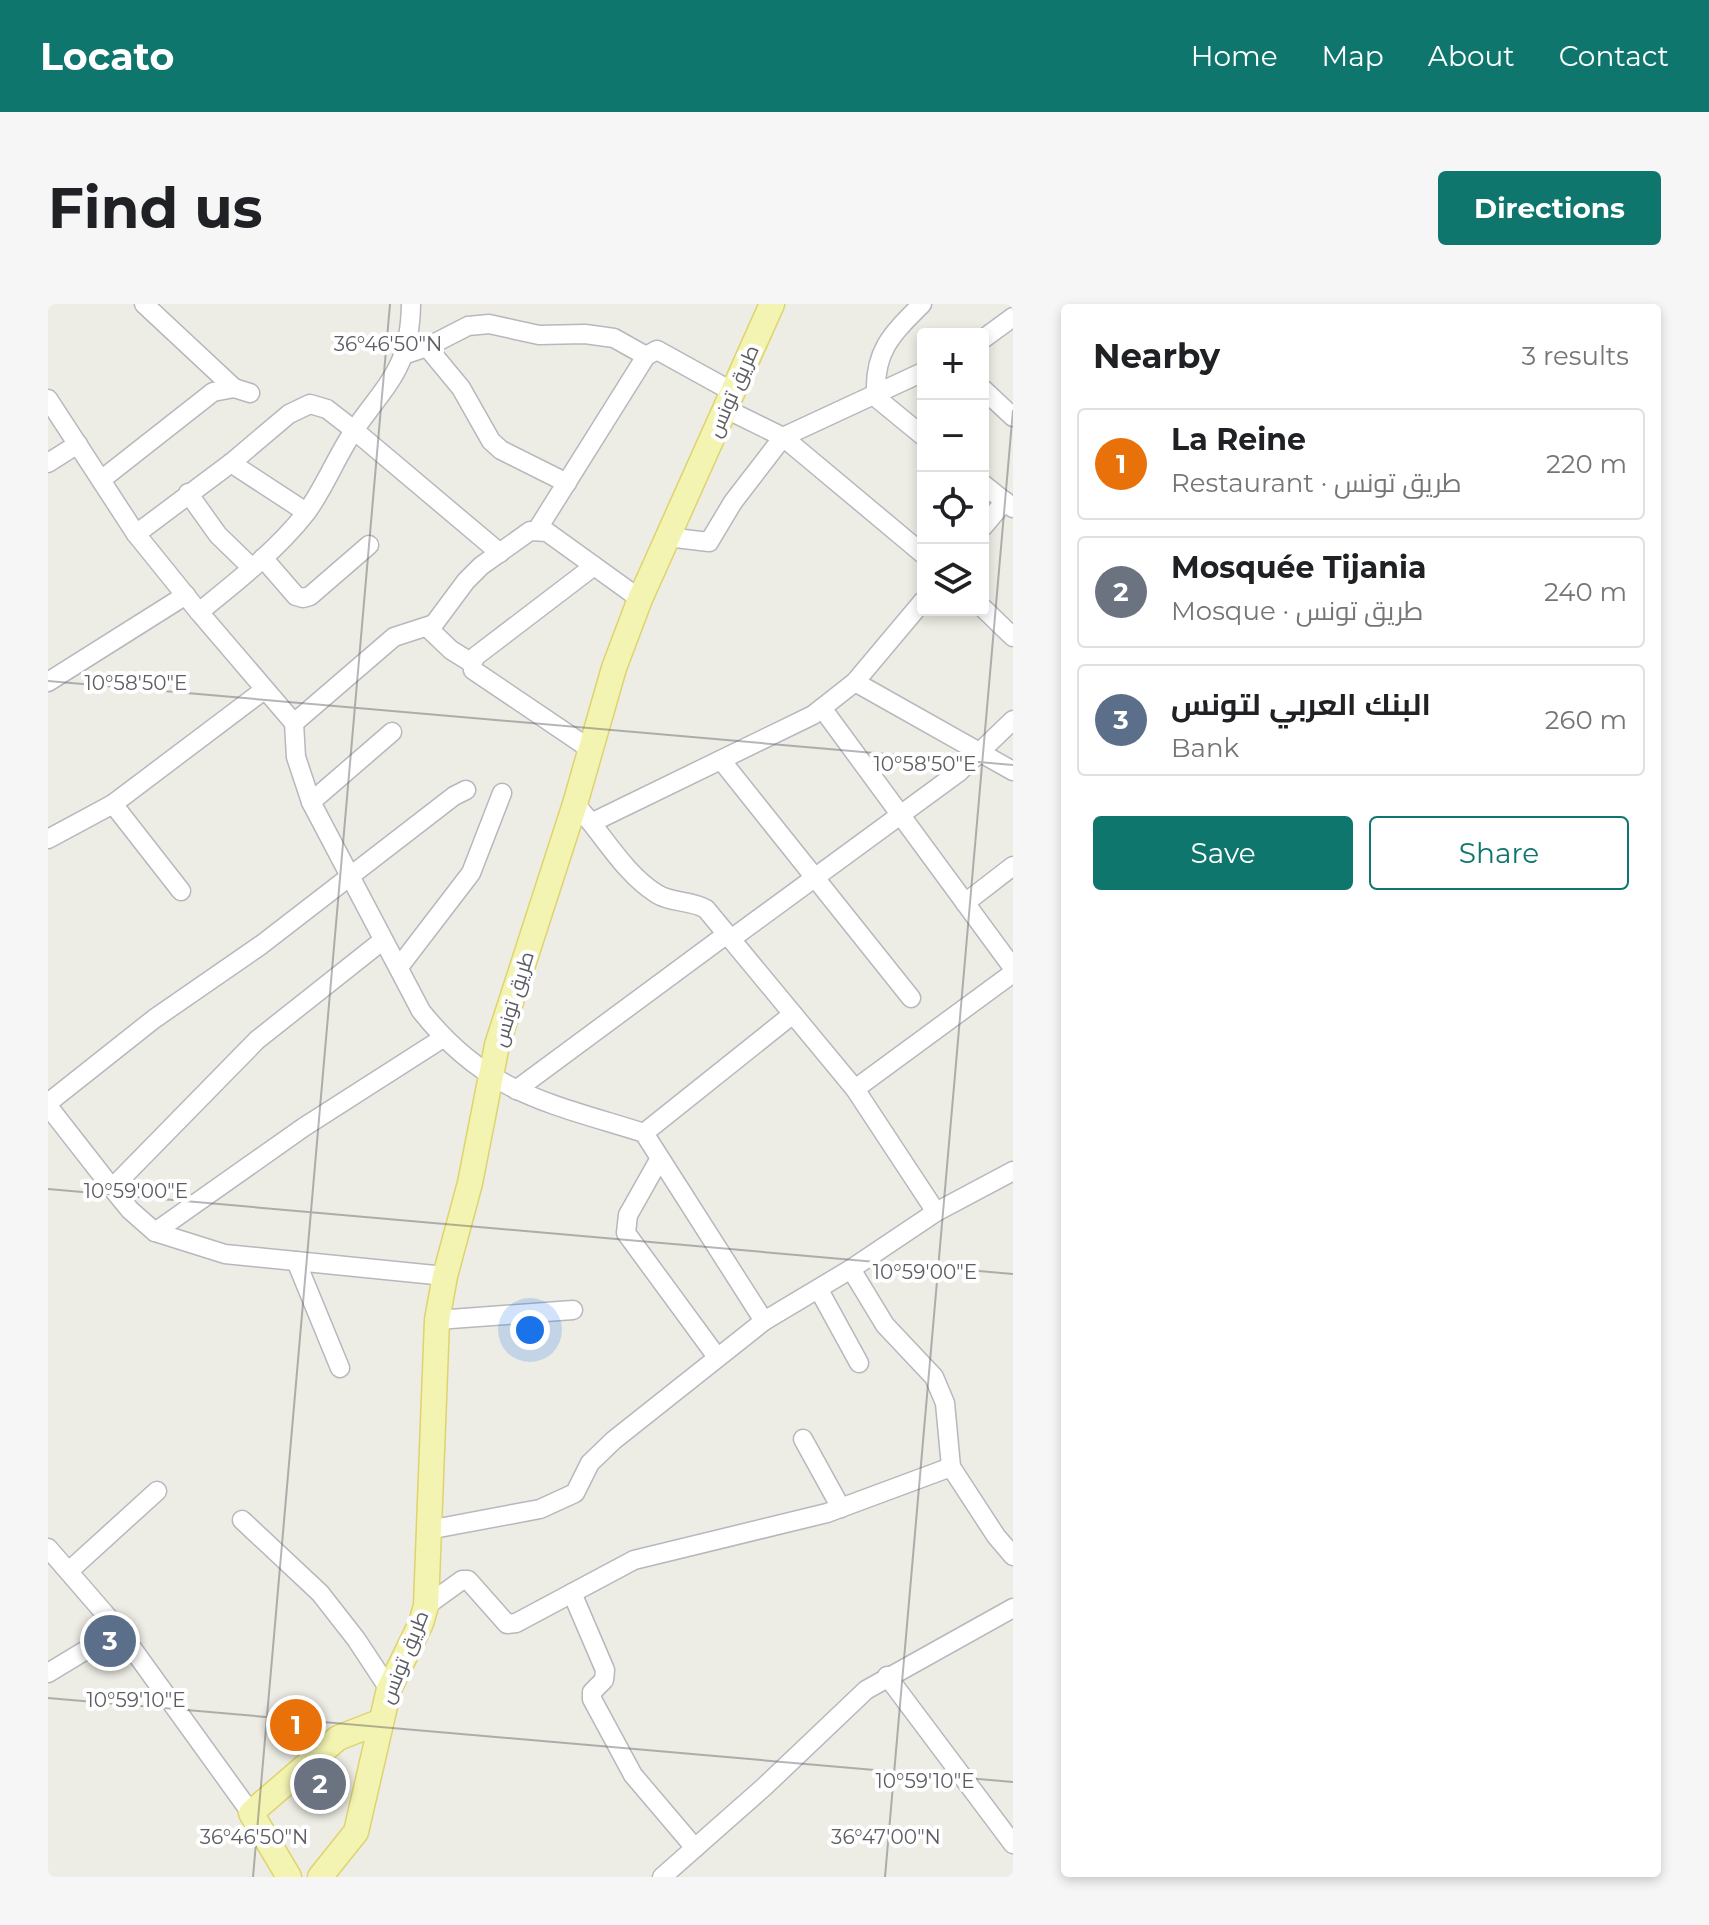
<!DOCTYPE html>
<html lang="en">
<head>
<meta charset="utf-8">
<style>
	body { margin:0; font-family:Montserrat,Cairo,sans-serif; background:#f6f6f6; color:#202124 }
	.controls { position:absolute; right:24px; top:24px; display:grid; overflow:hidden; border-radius:8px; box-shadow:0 4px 12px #0003 }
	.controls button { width:72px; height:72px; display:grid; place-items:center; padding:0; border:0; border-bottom:2px solid #e0e0e0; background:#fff; color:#202124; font:40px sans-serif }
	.you { position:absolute; left:482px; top:1026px; width:28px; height:28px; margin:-20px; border:6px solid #fff; border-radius:50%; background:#1a73e8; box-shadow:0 0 0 12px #1a73e833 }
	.badge { display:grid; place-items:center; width:52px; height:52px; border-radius:50%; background:#0f766e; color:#fff; font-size:26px; font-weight:700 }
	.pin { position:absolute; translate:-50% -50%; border:4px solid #fff; box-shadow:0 2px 8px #0006 }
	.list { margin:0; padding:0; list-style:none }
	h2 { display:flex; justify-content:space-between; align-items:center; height:104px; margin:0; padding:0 32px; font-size:34px }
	h2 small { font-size:26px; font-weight:400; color:#757577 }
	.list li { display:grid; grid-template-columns:52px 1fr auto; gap:24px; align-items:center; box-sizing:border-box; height:112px; margin:0 16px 16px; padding:0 16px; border:2px solid #e0e0e0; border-radius:8px }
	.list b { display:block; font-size:30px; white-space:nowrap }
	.list p { margin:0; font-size:26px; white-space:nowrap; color:#757577 }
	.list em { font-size:26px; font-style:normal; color:#757577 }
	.actions { display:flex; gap:16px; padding:24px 32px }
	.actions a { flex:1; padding:18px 0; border:2px solid #0f766e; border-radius:8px; text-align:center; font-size:28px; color:#0f766e }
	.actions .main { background:#0f766e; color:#fff }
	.icon { flex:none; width:44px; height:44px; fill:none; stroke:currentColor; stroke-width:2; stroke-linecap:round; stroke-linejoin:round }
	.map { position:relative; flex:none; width:965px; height:1573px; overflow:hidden; border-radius:8px }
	header { display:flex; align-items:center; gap:48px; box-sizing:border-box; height:112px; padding:0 40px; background:#0f766e; color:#fff }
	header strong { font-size:38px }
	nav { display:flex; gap:44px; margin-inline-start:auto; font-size:28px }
	.intro { display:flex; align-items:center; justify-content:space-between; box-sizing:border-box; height:192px; padding:0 48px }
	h1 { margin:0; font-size:56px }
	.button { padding:20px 36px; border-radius:8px; background:#0f766e; color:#fff; font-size:28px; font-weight:700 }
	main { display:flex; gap:48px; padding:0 48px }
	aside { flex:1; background:#fff; border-radius:8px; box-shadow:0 4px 12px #0003 }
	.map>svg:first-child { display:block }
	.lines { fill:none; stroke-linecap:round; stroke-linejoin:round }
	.minor-casing { stroke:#b7b8bd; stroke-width:21 }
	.major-casing { stroke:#dfd36c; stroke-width:27 }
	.minor { stroke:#fff; stroke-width:18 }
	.major { stroke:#f4f4b2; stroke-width:24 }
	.ticks { fill:none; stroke:#5d5e63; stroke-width:2; stroke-opacity:0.45 }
	.labels { text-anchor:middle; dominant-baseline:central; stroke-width:8; stroke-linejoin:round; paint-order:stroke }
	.street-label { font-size:20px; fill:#5d5e63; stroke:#fff }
	.ticks-label { font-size:20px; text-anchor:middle; fill:#5d5e63; stroke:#fff; stroke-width:8; stroke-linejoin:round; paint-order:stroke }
</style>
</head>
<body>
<header>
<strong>Locato</strong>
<nav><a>Home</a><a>Map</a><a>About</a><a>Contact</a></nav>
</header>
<div class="intro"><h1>Find us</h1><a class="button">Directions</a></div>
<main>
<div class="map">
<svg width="965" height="1573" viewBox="0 0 965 1573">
	<rect width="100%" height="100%" fill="#edede5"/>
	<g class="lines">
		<!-- minor casing -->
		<g class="minor-casing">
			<g id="minor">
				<polyline points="96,0 186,84"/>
				<polyline points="935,35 965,13"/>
				<polyline points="379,43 413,84 443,137 453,146 519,179"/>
				<polyline points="358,50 379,43 420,22 441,20 491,31 537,30 566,34 598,52"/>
				<polyline points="935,85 965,113"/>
				<path d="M828,90C826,46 845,29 874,0"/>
				<polyline points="825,91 875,132"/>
				<path d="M0,95L88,230L151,308L246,419L248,453L263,498L373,707C439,790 501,799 596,829L716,1017"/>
				<polyline points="678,105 735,133 875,68"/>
				<polyline points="0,159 30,140"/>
				<polyline points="183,159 258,208"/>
				<polyline points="53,176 165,88 186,84 202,89"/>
				<polyline points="935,180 965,204"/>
				<polyline points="140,189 170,231 204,264"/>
				<polyline points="935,223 957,197"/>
				<polyline points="489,226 598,52 609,46 685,88"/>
				<polyline points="88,230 183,159 241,110 262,100 279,105 306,126 452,249"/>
				<polyline points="619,233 661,238 685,198 735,133 875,250"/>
				<polyline points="215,254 248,292 255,294 262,292 321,241"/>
				<polyline points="935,304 965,333"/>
				<path d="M151,308C188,278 228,247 258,209C277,183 289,151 307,125C341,77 362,63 363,0"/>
				<polyline points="380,324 403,346 424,359"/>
				<polyline points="0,378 138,291"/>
				<polyline points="807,378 965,467"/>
				<polyline points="774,404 965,664"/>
				<polyline points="246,419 346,333 386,320 418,277 433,262 482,227 499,228 592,295"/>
				<polyline points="542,445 425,366 424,359 428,352 546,262"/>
				<polyline points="673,456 863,694"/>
				<polyline points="263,498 344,428"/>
				<polyline points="65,500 133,587"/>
				<path d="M527,500C554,528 575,569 609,590C623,599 643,596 658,605L807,785L888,908"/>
				<polyline points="545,518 765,411 807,378 875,297"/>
				<polyline points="0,535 65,500 216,386"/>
				<polyline points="917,599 965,562"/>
				<polyline points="683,635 911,468 965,416"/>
				<polyline points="351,663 423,569 454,489"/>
				<polyline points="807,785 965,669"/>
				<polyline points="468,786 679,630"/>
				<polyline points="0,799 106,715 213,641 406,492 418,486"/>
				<polyline points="0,802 64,884 82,906 107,928 177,950 397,972"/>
				<polyline points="596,829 745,710"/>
				<polyline points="611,856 580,911 578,929 669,1053"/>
				<polyline points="64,884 209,736 334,637"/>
				<polyline points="107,928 256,823 395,734"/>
				<polyline points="248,957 292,1064"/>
				<polyline points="803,965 837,1021 886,1073 897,1099 903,1163"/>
				<polyline points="771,986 811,1059"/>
				<polyline points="389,1016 525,1006"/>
				<polyline points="755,1135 793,1204"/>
				<polyline points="194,1216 272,1289 308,1335 341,1385"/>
				<polyline points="380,1226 492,1205 527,1189 542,1159 566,1136 716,1017 803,965 888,908 965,867"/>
				<polyline points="0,1244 71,1326 203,1509"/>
				<polyline points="21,1267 109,1187"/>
				<polyline points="524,1289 557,1366 556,1376 544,1388 544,1395 585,1471 647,1544"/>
				<polyline points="378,1302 414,1276 420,1276 459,1320 468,1319 586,1256 779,1209 903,1163 948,1232 965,1252"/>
				<polyline points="0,1369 71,1326"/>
				<polyline points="839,1372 965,1540"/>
				<polyline points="614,1573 716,1483 818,1386 965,1304"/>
			</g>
		</g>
		<!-- major casing -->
		<g class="major-casing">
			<g id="major">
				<polyline points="241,1573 203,1509 290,1434 331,1418"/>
				<polyline points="272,1573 308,1528 341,1385 373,1319 378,1302 389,1016 397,972 422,879 449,741 527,500 566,364 592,295 724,0"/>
			</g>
		</g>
		<!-- minor -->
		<use href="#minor" class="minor"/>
		<!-- major -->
		<use href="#major" class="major"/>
	</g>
	<!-- ticks -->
	<path class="ticks" d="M0,377L965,461M0,885L965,970M0,1394L965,1478M205,1573L342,0M837,1573L965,106"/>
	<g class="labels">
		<!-- street labels -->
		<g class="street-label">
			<text transform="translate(685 87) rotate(-66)">طريق تونس</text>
			<text transform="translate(465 695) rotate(-73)">طريق تونس</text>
			<text transform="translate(356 1353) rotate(-68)">طريق تونس</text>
		</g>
	</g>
	<g class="ticks-label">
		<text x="340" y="47">36°46'50"N</text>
		<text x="88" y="386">10°58'50"E</text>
		<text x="877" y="467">10°58'50"E</text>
		<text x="88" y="894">10°59'00"E</text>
		<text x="877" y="975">10°59'00"E</text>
		<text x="88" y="1403">10°59'10"E</text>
		<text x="877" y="1484">10°59'10"E</text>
		<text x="206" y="1540">36°46'50"N</text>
		<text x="838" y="1540">36°47'00"N</text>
	</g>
</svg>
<div class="controls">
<button>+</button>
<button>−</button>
<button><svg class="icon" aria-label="locate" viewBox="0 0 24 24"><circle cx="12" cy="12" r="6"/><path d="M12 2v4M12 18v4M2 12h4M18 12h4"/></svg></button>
<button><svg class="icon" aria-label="layers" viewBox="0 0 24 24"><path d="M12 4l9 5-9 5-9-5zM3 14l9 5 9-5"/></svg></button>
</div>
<div class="you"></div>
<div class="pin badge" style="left:248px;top:1421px;background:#e8710a">1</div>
<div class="pin badge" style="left:272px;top:1480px;background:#6b7280">2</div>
<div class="pin badge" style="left:62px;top:1337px;background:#5c6f8a">3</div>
</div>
<aside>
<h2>Nearby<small>3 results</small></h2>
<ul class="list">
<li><span class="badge" style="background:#e8710a">1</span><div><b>La Reine</b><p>Restaurant · طريق تونس</p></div><em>220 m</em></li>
<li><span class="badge" style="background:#6b7280">2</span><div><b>Mosquée Tijania</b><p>Mosque · طريق تونس</p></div><em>240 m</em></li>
<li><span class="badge" style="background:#5c6f8a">3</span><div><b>البنك العربي لتونس</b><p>Bank</p></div><em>260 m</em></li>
</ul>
<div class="actions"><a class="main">Save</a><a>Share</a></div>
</aside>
</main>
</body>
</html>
